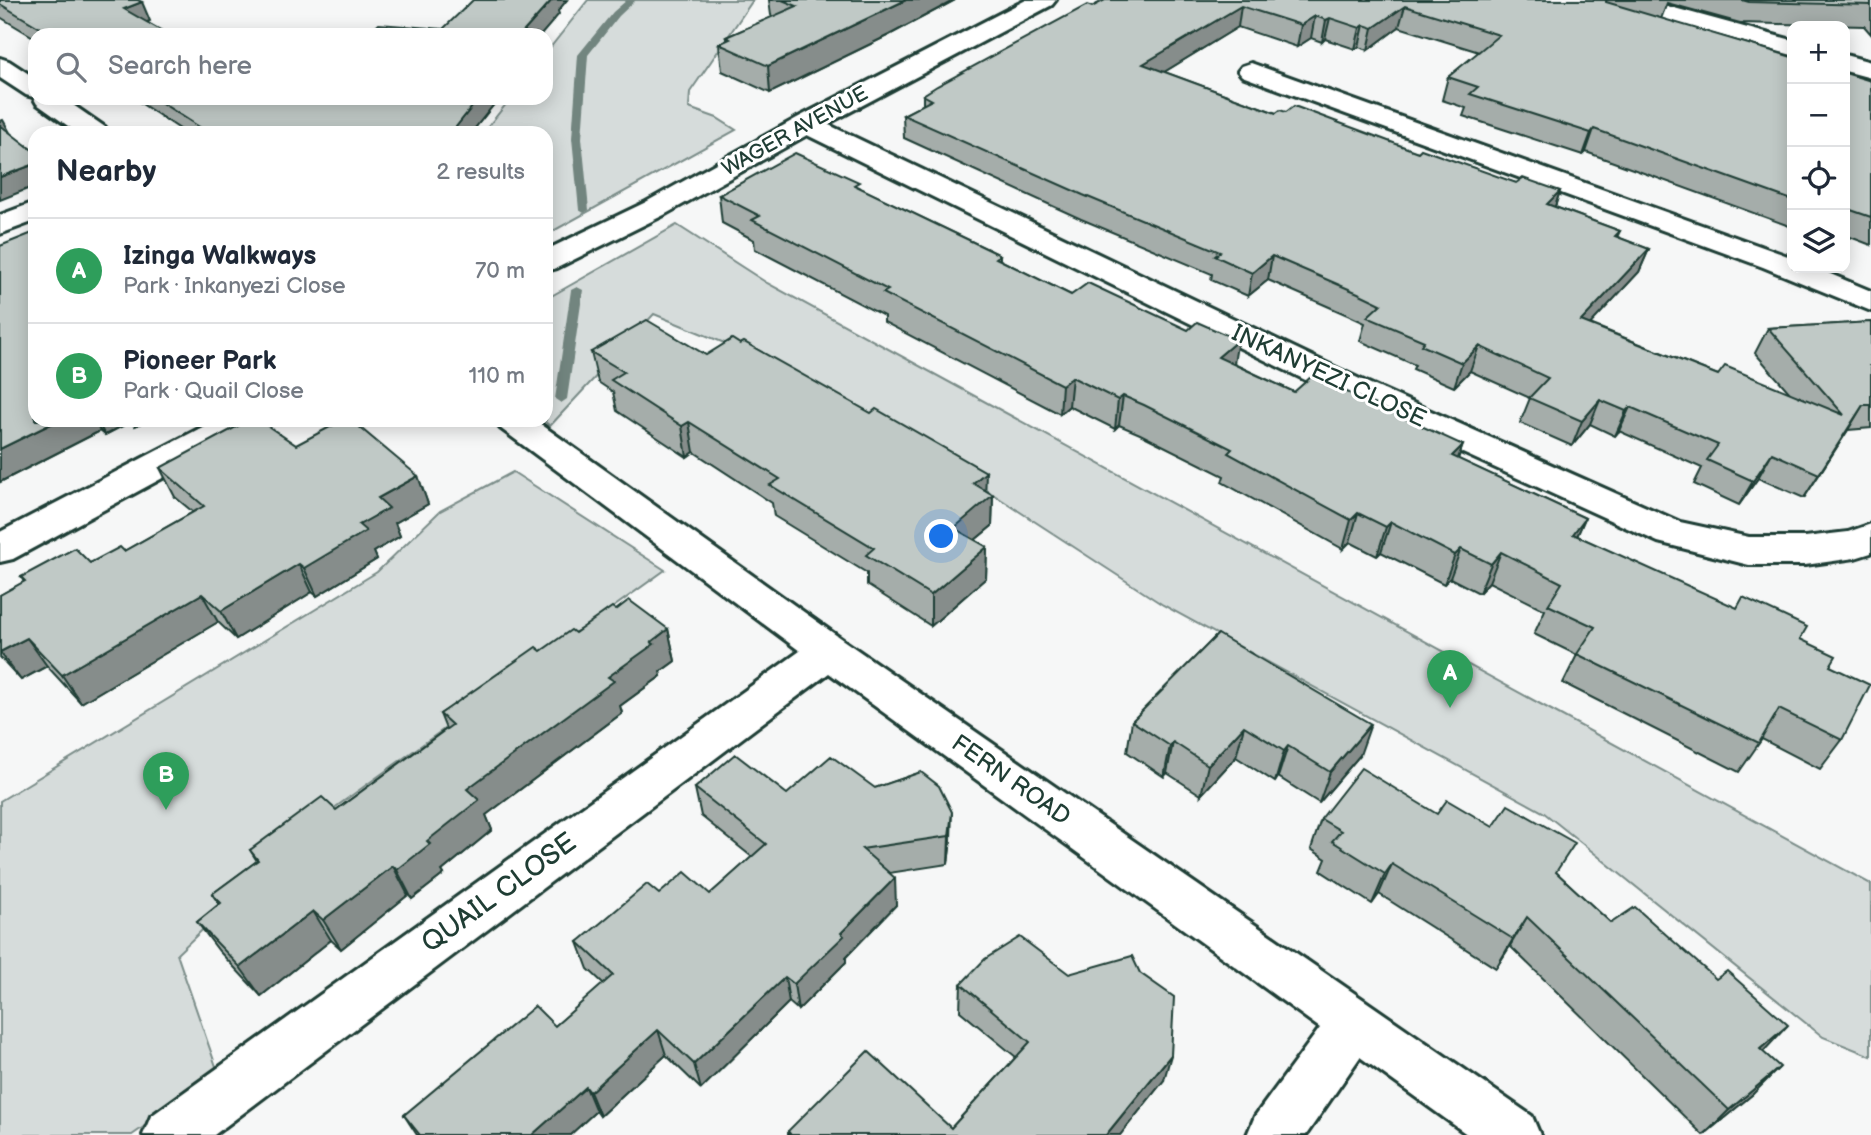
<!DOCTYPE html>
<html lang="en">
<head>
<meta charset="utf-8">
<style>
	body { margin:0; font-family:"Balsamiq Sans",sans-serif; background:#f2f2f3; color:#1f2937 }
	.controls { position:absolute; right:21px; top:21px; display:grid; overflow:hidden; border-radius:14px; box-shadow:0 4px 18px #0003 }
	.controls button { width:63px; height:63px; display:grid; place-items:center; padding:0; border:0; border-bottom:2px solid #e0e1e3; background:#fff; color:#1f2937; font:35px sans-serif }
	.you { position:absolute; left:942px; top:537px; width:24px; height:24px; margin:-18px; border:5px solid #fff; border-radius:50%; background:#1a73e8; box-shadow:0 0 0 10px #1a73e833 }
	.badge { display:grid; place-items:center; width:46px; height:46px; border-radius:50%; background:#1f6fb2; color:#fff; font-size:23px; font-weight:700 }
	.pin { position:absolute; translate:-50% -58px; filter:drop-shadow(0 2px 4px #0008) }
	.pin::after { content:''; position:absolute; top:37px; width:24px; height:21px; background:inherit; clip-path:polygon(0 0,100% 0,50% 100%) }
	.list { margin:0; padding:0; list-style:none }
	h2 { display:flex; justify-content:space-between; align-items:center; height:91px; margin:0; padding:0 28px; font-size:30px }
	h2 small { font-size:23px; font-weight:400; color:#747a83 }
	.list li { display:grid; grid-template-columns:46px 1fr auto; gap:21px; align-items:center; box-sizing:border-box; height:105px; padding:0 28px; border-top:2px solid #e0e1e3 }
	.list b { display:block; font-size:26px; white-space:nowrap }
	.list p { margin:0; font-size:23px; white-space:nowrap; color:#747a83 }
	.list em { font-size:23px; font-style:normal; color:#747a83 }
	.icon { flex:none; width:38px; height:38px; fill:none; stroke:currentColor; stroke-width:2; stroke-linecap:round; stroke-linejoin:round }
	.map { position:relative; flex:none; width:1871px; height:1135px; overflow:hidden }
	.search { position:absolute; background:#fff; box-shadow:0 4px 18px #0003; left:28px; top:28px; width:525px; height:77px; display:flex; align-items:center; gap:18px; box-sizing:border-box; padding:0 24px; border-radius:21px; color:#747a83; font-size:26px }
	.panel { position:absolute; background:#fff; box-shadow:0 4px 18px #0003; left:28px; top:126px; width:525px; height:301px; border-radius:21px }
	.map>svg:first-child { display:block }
	.green { fill:#d6dcdb; stroke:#7a8c88; stroke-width:2 }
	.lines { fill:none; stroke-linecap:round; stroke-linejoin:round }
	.stream { fill:#72857f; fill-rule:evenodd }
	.street-casing { stroke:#1f3d34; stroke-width:6 }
	.street { fill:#fff; fill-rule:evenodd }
	.wall { fill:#a5adaa; stroke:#1f3d34; stroke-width:2 }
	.shaded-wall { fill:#868d8b; stroke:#1f3d34; stroke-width:2 }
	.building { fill:#c0c9c6; stroke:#1f3d34; stroke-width:2 }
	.labels { text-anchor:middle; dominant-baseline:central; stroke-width:6; stroke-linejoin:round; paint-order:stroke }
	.far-street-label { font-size:21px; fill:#1f3d34; stroke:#fff }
	.street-label { font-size:24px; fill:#1f3d34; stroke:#fff }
	.near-street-label { font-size:28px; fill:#1f3d34; stroke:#fff }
</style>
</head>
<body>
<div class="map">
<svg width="1871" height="1135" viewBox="0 0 1871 1135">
	<rect width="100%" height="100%" fill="#f6f7f7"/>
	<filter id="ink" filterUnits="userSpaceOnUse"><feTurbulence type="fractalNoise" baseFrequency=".0143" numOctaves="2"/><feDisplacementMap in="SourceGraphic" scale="14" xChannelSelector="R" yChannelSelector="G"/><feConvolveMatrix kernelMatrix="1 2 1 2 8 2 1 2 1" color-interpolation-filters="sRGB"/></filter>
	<g filter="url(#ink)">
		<!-- green -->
		<g class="green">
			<polygon points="588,0 753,0 690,92 689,108 717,118 736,130 546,235 546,133 483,133 511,98 546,98 546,53"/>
			<polygon points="677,225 767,283 1871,884 1871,1056 1823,1037 1543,812 1163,605 991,493 934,446 780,366 654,314 550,426 543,420 546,420 546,299"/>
			<polygon points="513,472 665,570 319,819 177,954 219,1075 132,1135 0,1135 0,801 377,572 440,511"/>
		</g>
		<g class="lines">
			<!-- stream -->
			<g class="stream">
				<polygon points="627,0 636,0 619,16 588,55 582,138 589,210 584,213 579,210 572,138 578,55 613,12"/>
				<polygon points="577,287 583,290 567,399 561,403 555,399 571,290"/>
			</g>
			<!-- street casing -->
			<g class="street-casing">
				<g id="street">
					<polygon points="1026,0 1056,0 1052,5 827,124 1366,382 1680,522 1749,537 1805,537 1848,532 1871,524 1871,553 1855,558 1805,565 1749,565 1658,542 1342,398 807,135 664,215 557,268 546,271 546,250 644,203 797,118"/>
					<polygon points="1607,0 1645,0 1792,40 1792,55 1611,5"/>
					<polygon points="1845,55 1871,62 1871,78 1845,71"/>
					<polygon points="0,58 9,61 35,78 35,98 63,98 105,127 108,133 78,133 37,104 33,97 26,95 0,78"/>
					<polygon points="1251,63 1785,255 1792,258 1792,268 1816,268 1871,291 1871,311 1763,267 1242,76 1238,71 1242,66"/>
					<polygon points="35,202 35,221 0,234 0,215"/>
					<polygon points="216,420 260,420 255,428 13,559 0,562 0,532"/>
					<polygon points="495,420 535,420 843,640 1532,1116 1540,1135 1468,1135 1360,1057 1306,1135 1247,1135 1255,1116 1320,1028 829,673 214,1135 143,1135 151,1116 800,651 500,428"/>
				</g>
			</g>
			<!-- street -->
			<use href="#street" class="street"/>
		</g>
		<!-- wall -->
		<g class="wall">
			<polygon points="0,0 150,21 146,22 169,35 35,35 35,38 0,17"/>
			<polygon points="769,0 955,0 889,35 770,93 722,71 719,44 726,41 726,37 773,17 771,15"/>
			<polygon points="1105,0 1871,0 1871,34 1864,26 1740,23 1667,3 1661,19 1792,57 1792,227 1586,152 1583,155 1463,116 1466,108 1442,100 1448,77 1479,52 1399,27 1368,50 1359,47 1355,49 1325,39 1322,42 1311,38 1297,47 1238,27 1164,72 1276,113 1418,152 1516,183 1560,191 1555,207 1620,231 1617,237 1649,249 1639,272 1590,324 1718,375 1790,393 1755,353 1768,328 1871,322 1871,428 1848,430 1804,498 1758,478 1739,505 1694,484 1702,468 1619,431 1615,436 1590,424 1572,446 1520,423 1530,398 1470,371 1454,387 1413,369 1415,365 1360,341 1365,323 1352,317 1268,280 1248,296 1211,280 1212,274 1081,219 904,138 903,115 923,105 923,95"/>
			<polygon points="1845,73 1871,81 1871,245 1845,235"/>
			<polygon points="133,98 499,98 471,133 186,133"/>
			<polygon points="860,188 1000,255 1000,260 1071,295 1234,364 1294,392 1463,445 1458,459 1585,518 1577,536 1800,639 1830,666 1842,740 1820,769 1762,739 1739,772 1563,683 1577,655 1534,634 1545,610 1489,582 1479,593 1450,578 1444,584 1381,552 1377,556 1350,542 1343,549 1222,482 1224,476 1140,434 1119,425 1115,429 1069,406 1060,414 884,322 884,316 755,249 754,240 722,223 719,195"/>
			<polygon points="0,246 35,420 147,420 135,426 130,422 105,435 100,431 0,482"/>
			<polygon points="591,352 706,355 993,495 992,526 975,540 987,547 986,578 931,626 867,585 867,573 774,516 772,503 694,452 687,457 617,411 613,392 598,382"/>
			<polygon points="296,445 418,476 428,504 395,523 400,536 374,552 377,559 317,596 312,592 236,639 218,622 81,703 47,666 21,680 0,657 0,595 24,582 21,577 90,563 124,551 193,512 175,497 160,468"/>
			<polygon points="616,610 668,629 675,661 660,672 661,676 620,706 622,713 486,815 492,830 442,871 444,874 412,899 408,895 341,949 331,940 261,996 219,951 197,922 219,904 212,894 257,861 250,850 336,810 446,729 440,714 541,651"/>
			<polygon points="1218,634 1360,755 1319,803 1278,777 1275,782 1236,757 1201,795 1167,773 1164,777 1127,752 1132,721"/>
			<polygon points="921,772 951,839 948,864 889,873 896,905 846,957 846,962 798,1010 789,1002 701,1089 666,1055 600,1116 596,1111 570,1135 417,1135 404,1115 555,1026 604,984 588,969 578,942 659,894 710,894 752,857 701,816 695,788 787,794 875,788"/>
			<polygon points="1437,814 1557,873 1611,923 1763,1052 1753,1094 1703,1135 1510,946 1496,968 1379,894 1372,904 1321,871 1326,859 1311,849 1321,819"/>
			<polygon points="961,984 1164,1080 1120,1135 788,1135 788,1131 951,1128 1016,1057 960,1011"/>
		</g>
		<!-- shaded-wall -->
		<g class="shaded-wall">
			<polygon points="552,0 567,0 558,11 559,14 541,35 523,35 523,32"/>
			<polygon points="906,0 955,0 889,35 770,93 768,66"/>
			<polygon points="142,2 150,21 132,27 124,9"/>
			<polygon points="1241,6 1238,27 1141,86 1143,64"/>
			<polygon points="1405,6 1399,27 1368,50 1373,28"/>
			<polygon points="1315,16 1311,38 1297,47 1301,25"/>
			<polygon points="1330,18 1325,39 1322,42 1326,20"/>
			<polygon points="1364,25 1359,47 1355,49 1360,28"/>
			<polygon points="479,98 499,98 471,133 451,133"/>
			<polygon points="3,120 13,138 0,130 0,121"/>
			<polygon points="1594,129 1586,152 1583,155 1591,133"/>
			<polygon points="35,164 35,186 0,200 0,177"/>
			<polygon points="1560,191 1552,215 1547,204"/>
			<polygon points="1649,249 1639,272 1571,345 1581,321"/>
			<polygon points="1272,256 1268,280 1248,296 1252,273"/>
			<polygon points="1238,340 1233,369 1218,357"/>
			<polygon points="1479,346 1470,371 1454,387 1462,363"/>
			<polygon points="1072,377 1069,406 1060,414 1062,385"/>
			<polygon points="1123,396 1119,425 1115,429 1118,400"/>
			<polygon points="1600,400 1590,424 1572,446 1582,421"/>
			<polygon points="1863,405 1848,430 1804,498 1819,474"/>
			<polygon points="1630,407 1619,431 1615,436 1626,411"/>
			<polygon points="59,420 93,420 100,431 0,482 0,449"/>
			<polygon points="96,420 129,420 130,422 105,435"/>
			<polygon points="131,420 147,420 135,426"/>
			<polygon points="689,422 694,452 687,457 682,426"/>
			<polygon points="1463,445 1452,474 1452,456"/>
			<polygon points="1772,453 1758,478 1739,505 1753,481"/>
			<polygon points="986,472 985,501 993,495 992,526 953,558 954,528 973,483"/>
			<polygon points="418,476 428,504 395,523 400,536 374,552 377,559 317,596 304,568 359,525 378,498"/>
			<polygon points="1358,513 1350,542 1343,549 1351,520"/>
			<polygon points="1585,518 1572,548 1573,534"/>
			<polygon points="1391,522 1381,552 1377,556 1386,527"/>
			<polygon points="987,547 986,578 931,626 931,595"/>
			<polygon points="1461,549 1450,578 1444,584 1455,555"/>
			<polygon points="1501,552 1489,582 1479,593 1491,564"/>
			<polygon points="299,564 312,592 236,639 221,611"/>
			<polygon points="202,594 218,622 81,703 62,675"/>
			<polygon points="668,629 675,661 660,672 661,676 620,706 622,713 486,815 492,830 442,871 444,874 412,899 397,870 467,789"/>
			<polygon points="27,638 47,666 21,680 0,652"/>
			<polygon points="1371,724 1360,755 1319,803 1330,772"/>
			<polygon points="1244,726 1236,757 1201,795 1208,765"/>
			<polygon points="1173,742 1167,773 1164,777 1170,746"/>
			<polygon points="1288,746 1278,777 1275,782 1284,751"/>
			<polygon points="952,812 951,839 948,864 949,836"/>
			<polygon points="1392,864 1379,894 1372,904 1385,874"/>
			<polygon points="393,866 408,895 341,949 323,920"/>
			<polygon points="895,878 896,905 846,957 846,962 798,1010 794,984 841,933"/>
			<polygon points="313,911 331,940 261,996 240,967"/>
			<polygon points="1527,917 1510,946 1496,968 1513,939"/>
			<polygon points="785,977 789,1002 701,1089 694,1064"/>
			<polygon points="1788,1025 1762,1053 1760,1049"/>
			<polygon points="658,1030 666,1055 600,1116 590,1092"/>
			<polygon points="1171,1055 1164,1080 1120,1135 1106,1135"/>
			<polygon points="1780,1067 1753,1094 1704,1135 1729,1110"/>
			<polygon points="586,1087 596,1111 570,1135 532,1135"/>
		</g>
		<!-- building -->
		<g class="building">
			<polygon points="0,0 138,0 142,2 124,9 169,35 52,35 0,4"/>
			<polygon points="473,0 552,0 523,32 531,33 529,35 367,35 379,24 443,29"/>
			<polygon points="782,0 906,0 768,66 719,44 730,39 726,37 797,6"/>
			<polygon points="1105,0 1606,0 1606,2 1792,57 1792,200 1594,129 1591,133 1470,94 1478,87 1448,77 1499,35 1405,6 1373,28 1364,25 1360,28 1330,18 1326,20 1315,16 1301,25 1241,6 1143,64 1276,113 1280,110 1286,112 1294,106 1418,152 1421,149 1516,183 1523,178 1560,191 1547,204 1620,231 1615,236 1649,249 1581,321 1718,375 1725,366 1844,415 1768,328 1871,322 1871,366 1870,366 1871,367 1871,405 1863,405 1819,474 1772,453 1753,481 1707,460 1718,445 1630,407 1626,411 1600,400 1582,421 1529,398 1548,378 1479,346 1462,363 1421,345 1424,341 1367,317 1381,304 1358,293 1272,256 1252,273 1215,256 1220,252 1083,195 903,115 932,100 923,95 937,86 1087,5 1092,7"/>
			<polygon points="1742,0 1871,0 1871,5 1749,2"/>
			<polygon points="1845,73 1871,81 1871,217 1845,208"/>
			<polygon points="154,98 479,98 451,133 205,133 207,132"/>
			<polygon points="0,125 35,152 35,164 0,177"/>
			<polygon points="795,153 859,182 854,185 1000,255 996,258 1071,295 1088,283 1188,330 1197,322 1238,340 1218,357 1294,392 1312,376 1463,445 1452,456 1585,518 1573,534 1737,608 1743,597 1807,627 1800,639 1836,656 1830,666 1870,685 1842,740 1779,709 1759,743 1577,654 1595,627 1548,605 1562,583 1501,552 1491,564 1461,549 1455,555 1391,522 1386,527 1358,513 1351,520 1228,453 1232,449 1144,405 1123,396 1118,400 1072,377 1062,385 883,293 888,290 752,220 760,216 719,195"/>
			<polygon points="35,232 35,420 59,420 0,449 0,246"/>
			<polygon points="647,320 706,355 732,339 740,344 744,342 871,413 876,409 986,472 973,483 993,495 954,528 987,547 931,595 866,555 874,548 770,485 780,479 689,422 682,426 611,380 624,372 591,352"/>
			<polygon points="249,420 259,420 296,445 343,420 351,420 418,476 378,498 389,508 359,525 366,531 304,568 299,564 221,611 202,594 62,675 27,638 0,652 0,595 25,581 21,577 75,548 90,563 120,547 124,551 204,506 160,468"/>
			<polygon points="629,600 668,629 651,642 654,644 608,677 614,681 467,789 479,800 427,841 430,844 397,870 393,866 323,920 313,911 240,967 197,922 221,903 212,894 258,860 250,850 322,797 336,810 452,725 440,714 536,647 541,651 571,630 575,633 612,607 616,610"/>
			<polygon points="1218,634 1371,724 1330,772 1288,746 1284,751 1244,726 1208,765 1173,742 1170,746 1132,721"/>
			<polygon points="735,754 787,794 831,756 875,788 921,772 939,786 952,812 949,836 862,849 895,878 841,933 844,936 794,984 785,977 694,1064 658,1030 590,1092 586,1087 532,1135 420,1135 404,1115 535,1006 555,1026 613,975 578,942 647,884 659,894 685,872 710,894 766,844 695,788"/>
			<polygon points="1361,768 1437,814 1447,800 1493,827 1508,805 1575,843 1556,872 1611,923 1635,907 1716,979 1727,971 1788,1025 1760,1049 1780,1067 1729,1110 1527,917 1513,939 1392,864 1385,874 1332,841 1341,831 1321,819"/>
			<polygon points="1020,937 1069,974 1132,956 1140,973 1174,997 1171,1055 1106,1135 791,1135 788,1131 868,1051 951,1128 1030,1042 961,984 985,959"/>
		</g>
	</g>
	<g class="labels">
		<!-- far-street labels -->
		<g class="far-street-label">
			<text transform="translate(795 131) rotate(-29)">WAGER AVENUE</text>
		</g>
		<!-- street labels -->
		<g class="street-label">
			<text transform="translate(1329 376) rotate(25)">INKANYEZI CLOSE</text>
			<text transform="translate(1011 780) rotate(35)">FERN ROAD</text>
		</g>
		<!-- near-street labels -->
		<g class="near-street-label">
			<text transform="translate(499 893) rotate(-36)">QUAIL CLOSE</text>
		</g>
	</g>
</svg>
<div class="controls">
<button>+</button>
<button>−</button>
<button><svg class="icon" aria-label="locate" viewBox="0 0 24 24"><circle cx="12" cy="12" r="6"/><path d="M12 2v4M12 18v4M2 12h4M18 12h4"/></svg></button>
<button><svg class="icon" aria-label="layers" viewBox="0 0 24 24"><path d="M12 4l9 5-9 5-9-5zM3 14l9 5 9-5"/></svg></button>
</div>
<div class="you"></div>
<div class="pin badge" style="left:1450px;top:708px;background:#2e9e5b">A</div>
<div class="pin badge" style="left:166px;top:810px;background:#2e9e5b">B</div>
<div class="search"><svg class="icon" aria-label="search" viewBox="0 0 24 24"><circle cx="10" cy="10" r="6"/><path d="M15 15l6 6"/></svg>Search here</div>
<section class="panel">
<h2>Nearby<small>2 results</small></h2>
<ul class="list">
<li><span class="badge" style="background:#2e9e5b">A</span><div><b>Izinga Walkways</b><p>Park · Inkanyezi Close</p></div><em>70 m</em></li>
<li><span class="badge" style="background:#2e9e5b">B</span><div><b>Pioneer Park</b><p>Park · Quail Close</p></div><em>110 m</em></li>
</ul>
</section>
</div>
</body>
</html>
